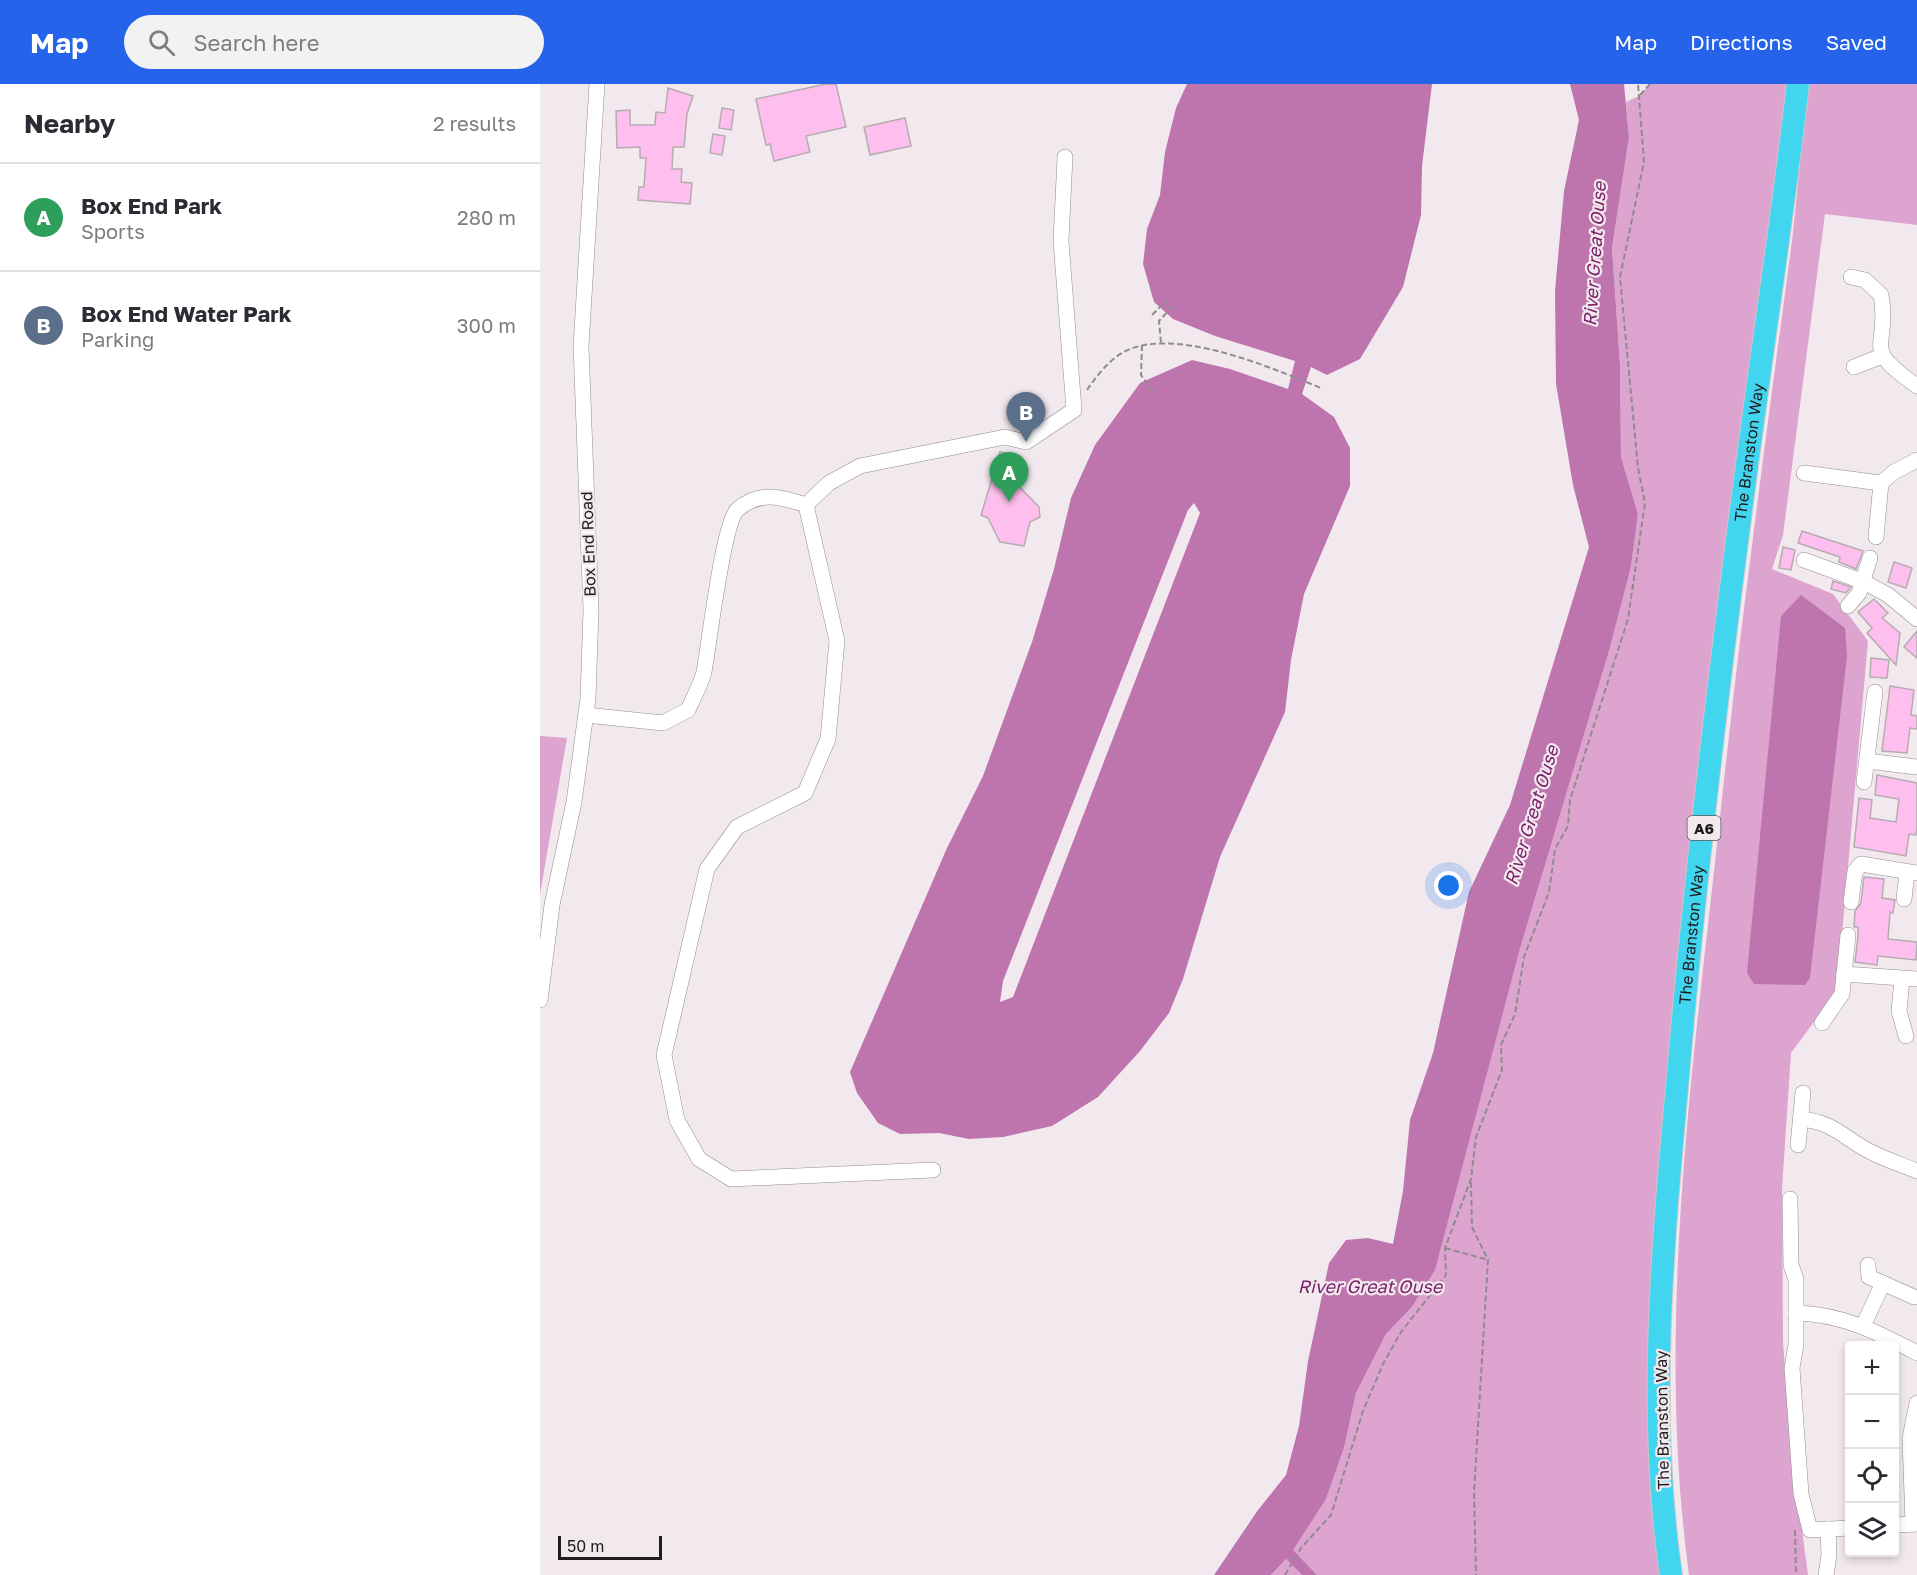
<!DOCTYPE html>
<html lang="en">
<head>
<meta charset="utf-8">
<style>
	body { margin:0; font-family:"Golos Text",sans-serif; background:#f2f2f3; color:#2b2b33 }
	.controls { position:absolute; right:18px; bottom:18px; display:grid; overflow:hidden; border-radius:6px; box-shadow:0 3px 9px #0003 }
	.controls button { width:54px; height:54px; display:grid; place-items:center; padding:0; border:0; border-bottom:2px solid #e1e1e2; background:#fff; color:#2b2b33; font:30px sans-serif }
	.scale { position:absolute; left:18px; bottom:15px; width:104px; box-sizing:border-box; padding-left:6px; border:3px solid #201d1f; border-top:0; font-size:16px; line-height:21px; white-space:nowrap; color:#201d1f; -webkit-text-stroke:4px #f2e9ef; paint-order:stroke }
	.you { position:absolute; left:909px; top:802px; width:21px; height:21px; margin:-15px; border:4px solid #fff; border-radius:50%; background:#1a73e8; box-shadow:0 0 0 9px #1a73e833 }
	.badge { display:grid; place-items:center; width:39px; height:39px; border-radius:50%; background:#2563eb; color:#fff; font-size:20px; font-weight:700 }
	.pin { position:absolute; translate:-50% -50px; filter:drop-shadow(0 2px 3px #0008) }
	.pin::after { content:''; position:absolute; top:32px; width:21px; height:18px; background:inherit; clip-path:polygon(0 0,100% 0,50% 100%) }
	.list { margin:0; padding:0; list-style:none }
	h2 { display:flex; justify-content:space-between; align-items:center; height:78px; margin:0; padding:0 24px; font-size:26px }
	h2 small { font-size:20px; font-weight:400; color:#7c7c81 }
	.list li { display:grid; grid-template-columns:39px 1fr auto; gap:18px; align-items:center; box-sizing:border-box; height:108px; padding:0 24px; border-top:2px solid #e1e1e2 }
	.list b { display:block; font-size:22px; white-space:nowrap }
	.list p { margin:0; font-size:20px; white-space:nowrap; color:#7c7c81 }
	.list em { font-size:20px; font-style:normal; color:#7c7c81 }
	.icon { flex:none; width:33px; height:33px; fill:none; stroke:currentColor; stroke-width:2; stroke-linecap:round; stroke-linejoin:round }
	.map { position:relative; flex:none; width:1377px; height:1491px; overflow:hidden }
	header { display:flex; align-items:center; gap:36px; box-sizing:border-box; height:84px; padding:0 30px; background:#2563eb; color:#fff }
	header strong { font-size:28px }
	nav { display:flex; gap:33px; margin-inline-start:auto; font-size:21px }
	.search { width:420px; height:54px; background:#f2f2f3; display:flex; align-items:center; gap:15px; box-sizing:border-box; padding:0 21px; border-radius:33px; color:#7c7c81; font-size:22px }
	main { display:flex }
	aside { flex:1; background:#fff }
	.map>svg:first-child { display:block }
	.green { fill:#dda4cf }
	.water { fill:#be74ad; fill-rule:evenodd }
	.building { fill:#ffbfee; stroke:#b4acb1; stroke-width:1.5 }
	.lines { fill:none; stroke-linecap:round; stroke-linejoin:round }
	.minor-casing { stroke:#938c91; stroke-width:16 }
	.highway-casing { stroke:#c9c9c9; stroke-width:24 }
	.path { stroke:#918b8f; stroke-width:2; stroke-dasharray:6 3; stroke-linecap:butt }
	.minor { stroke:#fff; stroke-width:15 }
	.highway { stroke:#42d5ef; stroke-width:22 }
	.labels { text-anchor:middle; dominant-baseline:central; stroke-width:4.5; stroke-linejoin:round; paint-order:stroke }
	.shield { fill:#f2e9ef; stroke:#5f5a5d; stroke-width:1.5 }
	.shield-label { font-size:15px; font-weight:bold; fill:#201d1f }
	.street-label { font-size:16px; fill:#201d1f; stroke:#f2e9ef }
	.water-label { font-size:18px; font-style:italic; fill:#7b226b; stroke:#f2e9ef }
</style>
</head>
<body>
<header>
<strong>Map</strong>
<div class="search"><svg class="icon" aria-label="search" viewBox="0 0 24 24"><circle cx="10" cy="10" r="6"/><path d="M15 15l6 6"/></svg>Search here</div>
<nav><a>Map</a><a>Directions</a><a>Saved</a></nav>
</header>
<main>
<aside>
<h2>Nearby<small>2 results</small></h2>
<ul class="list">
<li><span class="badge" style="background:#2e9e5b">A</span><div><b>Box End Park</b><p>Sports</p></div><em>280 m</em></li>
<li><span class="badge" style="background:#5c6f8a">B</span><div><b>Box End Water Park</b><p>Parking</p></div><em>300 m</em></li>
</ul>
</aside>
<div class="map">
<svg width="1377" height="1491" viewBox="0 0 1377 1491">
	<rect width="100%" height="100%" fill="#f2e9ef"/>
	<!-- green -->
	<g class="green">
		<polygon points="1110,0 1250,0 1137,910 1125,1491 777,1491 752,1466 786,1415 804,1364 816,1309 846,1250 871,1224 928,1056 980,863 1069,567 1091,483 1098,430 1081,373 1080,280 1072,164 1089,53 1086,18 1099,12"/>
		<path d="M1269,0H1377V141L1285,130L1243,451L1232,485L1293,510L1328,557L1297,907L1251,969L1242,1105L1243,1258L1251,1364L1268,1491H1149C1115,1240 1153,983 1180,733C1200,545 1225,359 1250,172C1258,115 1260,57 1269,0Z"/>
		<polygon points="0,652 27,654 0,810"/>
		<polygon points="746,1475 762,1491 731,1491"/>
	</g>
	<!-- water -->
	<g class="water">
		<path d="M647,0H892L882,82L881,131L863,203L820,275L787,291L771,283L762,310L794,333L810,364V402L764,510L751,576L745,628L680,773L643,895L629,929L600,967L558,1013L512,1042L463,1053L429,1055L399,1049L360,1050L338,1039L317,1009L310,988L407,764L443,692L492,558L514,485L531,414L555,361L600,299L652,276L690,285L748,305L755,277L675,252L633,235L614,218L603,180L607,145L620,111L625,68L636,24ZM654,419L660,429L473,913L460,918L463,897L648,426Z"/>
		<polygon points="1030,0 1084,0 1089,53 1072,164 1080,280 1081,373 1098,430 1091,483 1069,567 980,864 895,1186 871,1224 846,1250 816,1309 804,1364 786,1415 753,1466 777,1491 762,1491 746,1475 731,1491 674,1491 718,1426 746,1391 759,1342 768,1277 789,1179 806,1156 828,1154 853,1160 863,1107 870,1036 893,969 929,808 970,721 1049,463 1033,401 1016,300 1015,207 1024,107 1039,36"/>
		<polygon points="1261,511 1305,544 1307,572 1270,894 1265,901 1214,900 1207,889 1241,532"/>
	</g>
	<!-- building -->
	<g class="building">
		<polygon points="286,0 296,0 306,43 266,52 270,68 234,77 230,60 226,61 216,15"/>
		<polygon points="128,4 153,12 147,30 144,63 133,63 132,85 142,85 141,98 152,99 150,120 98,116 99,103 104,103 106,74 100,74 100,63 77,64 76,27 90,26 90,41 115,41 116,28 125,29"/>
		<polygon points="182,24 194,26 191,46 179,44"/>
		<polygon points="365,34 371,62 330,71 324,43"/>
		<polygon points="173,50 185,52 182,71 170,69"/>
		<polygon points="460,368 482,374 474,397 499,423 500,433 490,438 484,462 460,458 448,434 441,431"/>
		<polygon points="1262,447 1323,467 1316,485 1299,478 1300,473 1258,459"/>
		<polygon points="1243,463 1255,466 1251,486 1239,484"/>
		<polygon points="1354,478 1372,484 1366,504 1348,498"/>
		<polygon points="1293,497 1311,503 1310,504 1306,509 1291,505"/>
		<polygon points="1334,515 1348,529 1342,534 1360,549 1356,581 1327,549 1332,544 1318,528"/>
		<polygon points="1377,547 1377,574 1364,563"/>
		<polygon points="1331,574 1349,576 1347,594 1330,593"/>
		<polygon points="1350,602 1374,606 1371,631 1377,632 1377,645 1370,644 1367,669 1342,667"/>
		<polygon points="1337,691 1377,699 1377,743 1376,751 1369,750 1366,772 1314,763 1319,714 1332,716 1330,734 1356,738 1359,715 1335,711"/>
		<polygon points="1324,793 1344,795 1342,814 1355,816 1353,829 1350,828 1348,855 1377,858 1376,876 1338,872 1337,881 1315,878 1318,852 1318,843 1314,843 1315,827 1321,819"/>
	</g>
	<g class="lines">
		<!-- minor casing -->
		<g class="minor-casing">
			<g id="minor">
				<path d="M1311,193L1325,196L1341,211C1351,265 1318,261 1377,302"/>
				<polyline points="1314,283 1342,272"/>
				<polyline points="1264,389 1341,399 1354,388 1377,376"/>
				<polyline points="266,421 297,557 288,655 265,709 197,743 167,785 124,971 137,1036 159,1075 191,1095 393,1086"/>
				<polyline points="1336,453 1341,399"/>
				<polyline points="1264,476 1324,498 1348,511 1377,535"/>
				<polyline points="1308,522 1319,509 1330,474"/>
				<path d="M46,631L123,639L148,626C153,614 161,601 164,588C169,561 183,440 197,426C219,406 242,413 266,421L289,399L320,382L465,353L486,358L534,326L521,157L525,73"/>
				<polyline points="1327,677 1377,683"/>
				<polyline points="1324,698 1335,608"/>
				<polyline points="1364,815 1367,788"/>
				<polyline points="1311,818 1315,787 1321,780 1377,789"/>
				<polyline points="1304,890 1377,895"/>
				<polyline points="1362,895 1359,927 1366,952"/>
				<polyline points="0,916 12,821 34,718 48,614 51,526 41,262 57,0"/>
				<polyline points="1282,939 1302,910 1308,851"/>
				<path d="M1260,1035C1296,1038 1305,1056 1333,1069C1347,1076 1362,1081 1377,1087"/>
				<polyline points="1258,1061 1263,1009"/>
				<polyline points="1250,1115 1251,1181 1256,1195 1256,1261 1252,1284 1261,1410 1270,1446 1310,1444"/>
				<polyline points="1328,1181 1329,1193 1374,1213"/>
				<path d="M1256,1229C1302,1230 1337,1248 1377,1269"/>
				<polyline points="1323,1242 1343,1199"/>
				<polyline points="1373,1440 1370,1354 1377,1319"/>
				<polyline points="1354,1441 1377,1440"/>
				<polyline points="1286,1491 1289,1471 1288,1445"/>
			</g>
		</g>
		<!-- highway casing -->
		<g class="highway-casing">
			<g id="highway">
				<path id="s1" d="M1131,1491C1106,1323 1124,1148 1139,980C1156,782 1180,585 1206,388C1223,259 1243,130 1258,0"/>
			</g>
		</g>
		<!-- path -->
		<g class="path">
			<polyline points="1100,11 1110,0"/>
			<polyline points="612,231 626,217 632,223 619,237 621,259"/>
			<polyline points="602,261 601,291 615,311"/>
			<path d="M547,306C556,293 568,277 582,269C631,240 732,284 781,304"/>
			<polyline points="931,1098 932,1143 948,1176 934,1408 936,1491"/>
			<polyline points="905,1164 948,1176"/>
			<polyline points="1255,1446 1256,1491"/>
			<polyline points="745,1491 761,1464 791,1431 823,1327 843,1280 861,1248 906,1191 905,1164 931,1095 936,1053 962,986 961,961 975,930 984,873 1009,808 1015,765 1028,742 1030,716 1088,535 1105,419 1098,384 1080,193 1104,78 1098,0"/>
		</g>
		<!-- minor -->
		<use href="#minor" class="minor"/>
		<!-- highway -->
		<use href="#highway" class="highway"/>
	</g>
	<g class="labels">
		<!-- shield labels -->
		<rect class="shield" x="1147.5" y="732" width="33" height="24" rx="4.5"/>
		<g class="shield-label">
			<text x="1164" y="744">A6</text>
		</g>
		<!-- street labels -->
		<g class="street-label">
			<text stroke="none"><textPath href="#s1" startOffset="1128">The Branston Way</textPath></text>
			<text transform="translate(48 460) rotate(-92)">Box End Road</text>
			<text stroke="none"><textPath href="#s1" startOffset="642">The Branston Way</textPath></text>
			<text transform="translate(1122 1336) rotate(-91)">The Branston Way</text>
		</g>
		<!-- water labels -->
		<g class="water-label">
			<text transform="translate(1054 170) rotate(-86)">River Great Ouse</text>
			<text transform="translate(991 731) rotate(-73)">River Great Ouse</text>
			<text x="830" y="1202">River Great Ouse</text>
		</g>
	</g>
</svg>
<div class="controls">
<button>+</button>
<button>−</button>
<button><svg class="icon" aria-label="locate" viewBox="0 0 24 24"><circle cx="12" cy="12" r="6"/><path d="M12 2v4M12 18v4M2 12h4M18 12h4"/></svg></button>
<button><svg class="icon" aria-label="layers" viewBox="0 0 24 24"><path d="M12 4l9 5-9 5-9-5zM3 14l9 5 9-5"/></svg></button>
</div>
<div class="scale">50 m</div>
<div class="you"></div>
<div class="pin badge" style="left:469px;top:418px;background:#2e9e5b">A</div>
<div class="pin badge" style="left:486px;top:358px;background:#5c6f8a">B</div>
</div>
</main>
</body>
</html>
